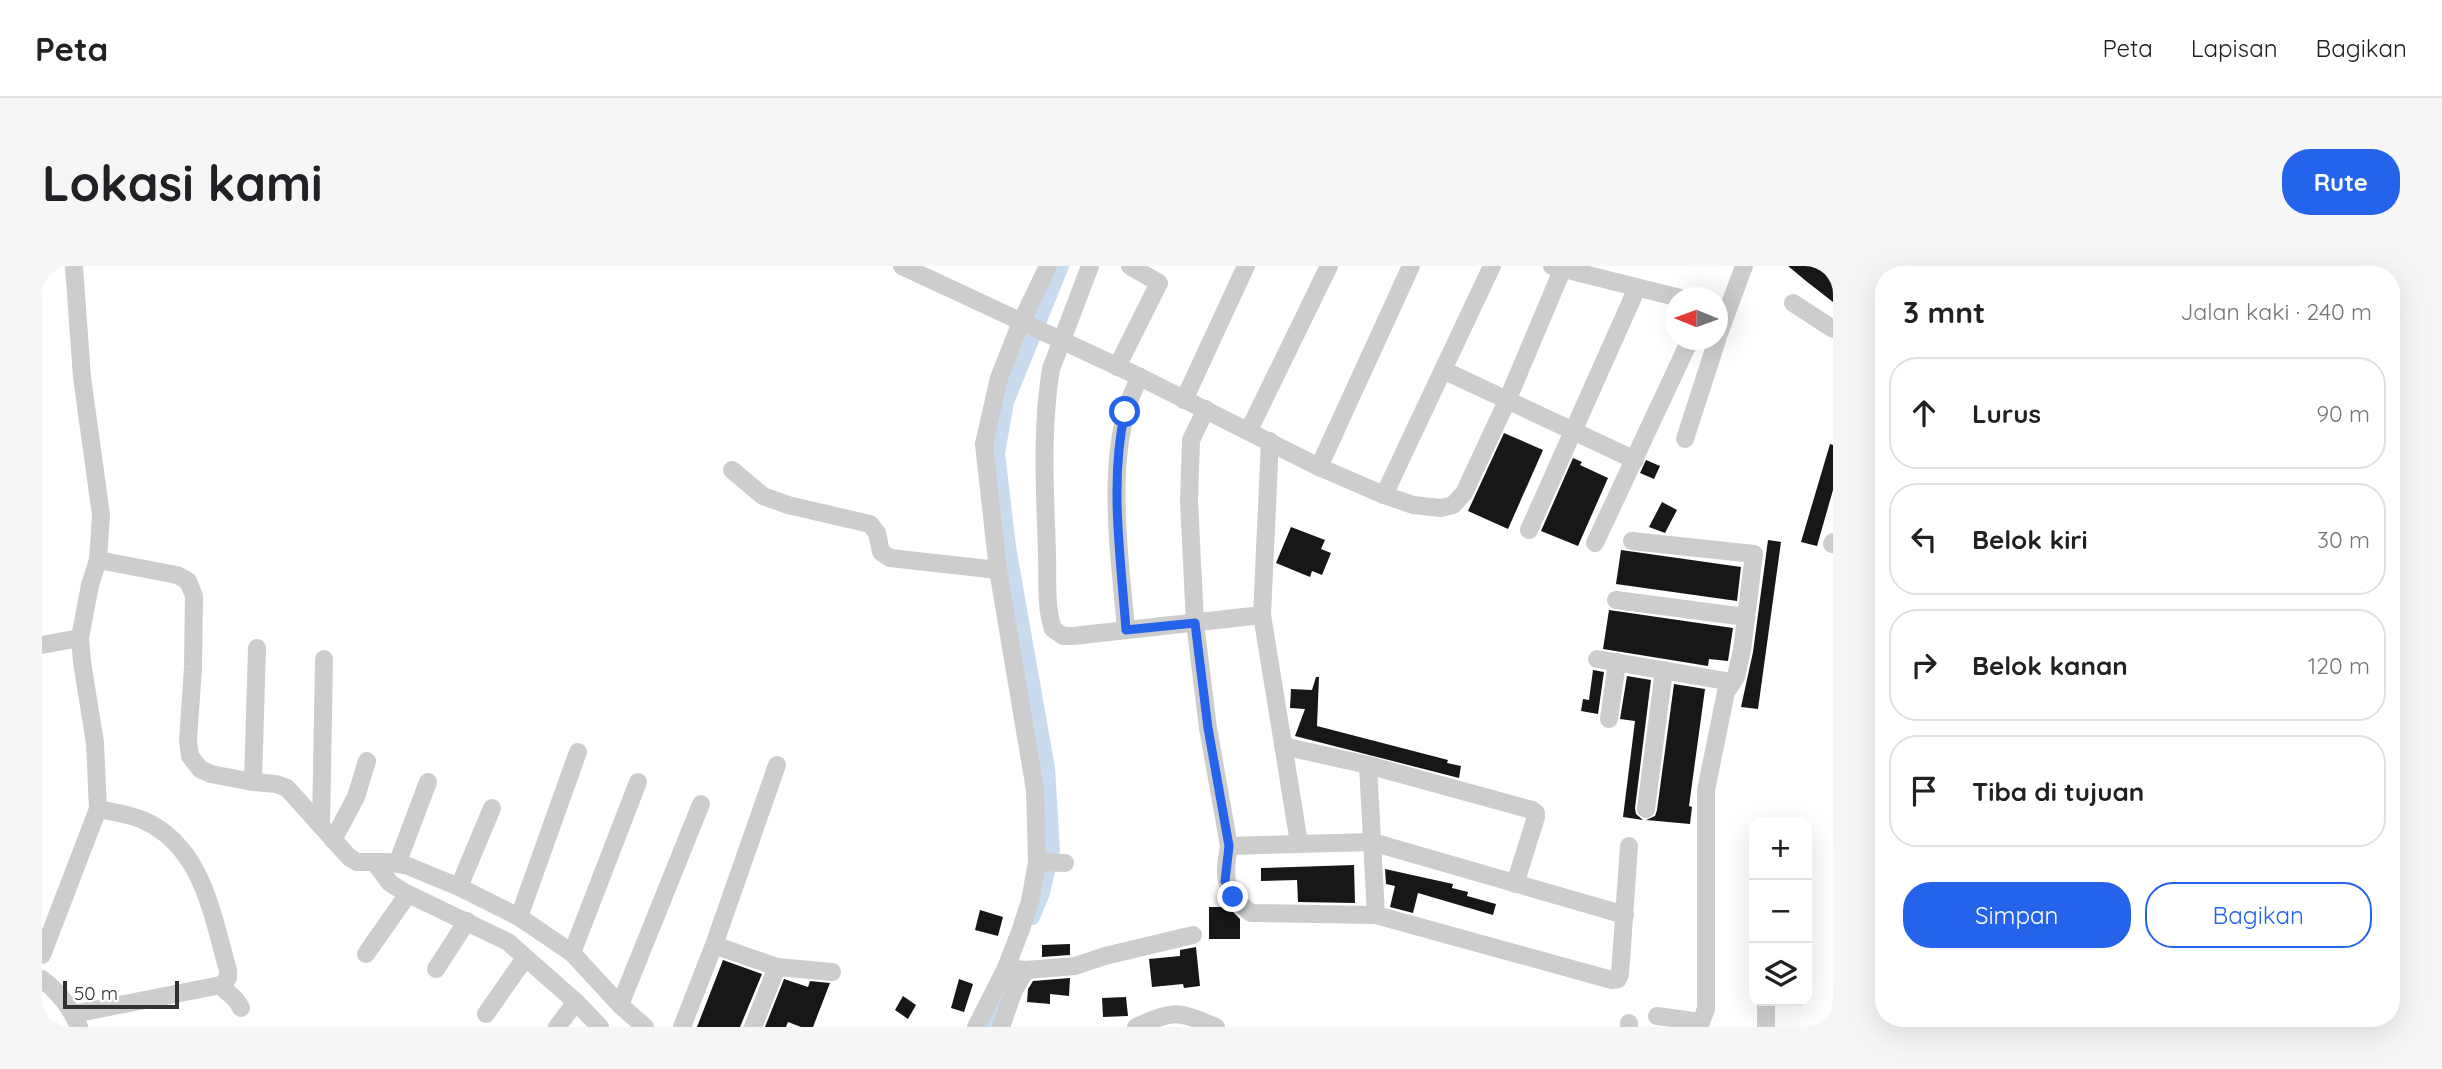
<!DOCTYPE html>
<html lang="id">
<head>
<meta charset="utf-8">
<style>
	body { margin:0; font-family:Quicksand,sans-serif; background:#f6f6f6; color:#202124 }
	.controls { position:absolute; right:21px; bottom:21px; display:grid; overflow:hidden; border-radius:14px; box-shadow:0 7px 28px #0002 }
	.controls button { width:63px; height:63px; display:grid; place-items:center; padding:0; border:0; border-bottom:2px solid #e0e0e0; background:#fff; color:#202124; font:35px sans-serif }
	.compass { position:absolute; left:1623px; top:21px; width:63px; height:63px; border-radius:50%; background:#fff; box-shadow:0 7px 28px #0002; rotate:271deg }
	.scale { position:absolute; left:21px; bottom:18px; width:116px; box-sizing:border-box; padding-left:7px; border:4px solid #303030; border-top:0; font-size:19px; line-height:24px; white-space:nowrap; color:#303030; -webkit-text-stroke:5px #fff; paint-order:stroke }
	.stop { position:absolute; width:21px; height:21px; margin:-16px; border:5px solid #2563eb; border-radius:50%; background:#fff }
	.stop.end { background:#2563eb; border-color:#fff; box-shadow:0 2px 7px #0008 }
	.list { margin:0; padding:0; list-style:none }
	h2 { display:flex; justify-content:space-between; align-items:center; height:91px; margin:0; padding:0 28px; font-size:30px }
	h2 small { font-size:23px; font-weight:400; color:#757577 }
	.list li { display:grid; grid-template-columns:46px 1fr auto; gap:21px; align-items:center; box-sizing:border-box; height:112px; margin:0 14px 14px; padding:0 14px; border:2px solid #e0e0e0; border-radius:28px }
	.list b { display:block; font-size:26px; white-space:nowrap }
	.list em { font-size:23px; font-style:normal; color:#757577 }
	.actions { display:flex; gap:14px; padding:21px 28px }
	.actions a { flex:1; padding:16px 0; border:2px solid #2563eb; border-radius:28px; text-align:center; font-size:24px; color:#2563eb }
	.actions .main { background:#2563eb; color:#fff }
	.icon { flex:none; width:38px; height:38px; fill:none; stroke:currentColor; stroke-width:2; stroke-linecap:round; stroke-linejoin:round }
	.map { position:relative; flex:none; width:1791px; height:761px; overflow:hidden; border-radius:28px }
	header { display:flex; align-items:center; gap:42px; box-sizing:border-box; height:98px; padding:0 35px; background:#fff; border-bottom:2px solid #e0e0e0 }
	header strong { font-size:33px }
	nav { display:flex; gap:38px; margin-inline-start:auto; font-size:24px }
	.intro { display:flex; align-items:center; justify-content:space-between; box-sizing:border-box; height:168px; padding:0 42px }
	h1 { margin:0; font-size:49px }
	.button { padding:18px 32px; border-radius:28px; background:#2563eb; color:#fff; font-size:24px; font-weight:700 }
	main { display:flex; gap:42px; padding:0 42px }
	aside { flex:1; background:#fff; border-radius:28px; box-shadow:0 7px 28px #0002 }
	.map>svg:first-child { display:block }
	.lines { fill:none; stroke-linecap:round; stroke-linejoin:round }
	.canal { stroke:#c8dbef; stroke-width:16 }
	.building { fill:#171717 }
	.minor { stroke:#cdcdcd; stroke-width:18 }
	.route { stroke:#2563eb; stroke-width:9 }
</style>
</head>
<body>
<header>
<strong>Peta</strong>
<nav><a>Peta</a><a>Lapisan</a><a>Bagikan</a></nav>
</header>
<div class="intro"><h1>Lokasi kami</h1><a class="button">Rute</a></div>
<main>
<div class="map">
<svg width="1791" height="761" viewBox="0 0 1791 761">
	<rect width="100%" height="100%" fill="#fff"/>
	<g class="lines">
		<!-- canal -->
		<g class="canal">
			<polyline points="990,651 1000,627 1010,584 1005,502 966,281 955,187 964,136 1019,0"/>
			<polyline points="945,761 955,736"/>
		</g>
	</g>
	<!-- building -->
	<g class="building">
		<polygon points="1746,0 1791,0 1791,36 1764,15"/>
		<polygon points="1462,167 1501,184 1466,263 1426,245"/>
		<polygon points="1788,178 1791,179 1791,224 1775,280 1759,276"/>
		<polygon points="1531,192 1540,196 1538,199 1566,212 1536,280 1499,265"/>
		<polygon points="1604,194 1618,200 1612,213 1598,207"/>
		<polygon points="1620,236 1635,244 1623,267 1607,261"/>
		<polygon points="1249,261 1283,274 1279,283 1289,287 1280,309 1270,305 1268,311 1234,297"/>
		<polygon points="1726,274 1739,276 1716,443 1699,441 1711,386"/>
		<polygon points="1579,284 1699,301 1695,335 1574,318"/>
		<polygon points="1567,344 1691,362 1686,395 1667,393 1666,400 1561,383"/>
		<polygon points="1551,404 1562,406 1556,448 1539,445 1541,433 1547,434"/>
		<polygon points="1585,410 1609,414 1593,542 1594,548 1601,554 1581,551 1593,455 1578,453"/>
		<polygon points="1274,411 1277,411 1275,460 1406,494 1405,497 1419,500 1417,512 1253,470 1263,443 1248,442 1249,423 1270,424"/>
		<polygon points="1632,418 1663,423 1647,540 1650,541 1648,558 1604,554 1613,550 1615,544"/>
		<polygon points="1312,599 1313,637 1256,636 1255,614 1219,615 1219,602"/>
		<polygon points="1343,603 1411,618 1410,622 1426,626 1425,630 1454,638 1451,649 1376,627 1371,647 1348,641 1353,620 1344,618"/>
		<polygon points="1167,641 1186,641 1198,653 1198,673 1167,673"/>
		<polygon points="938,644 961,651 956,670 933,664"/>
		<polygon points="1028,678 1028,689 1000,691 1000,679"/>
		<polygon points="1154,681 1158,720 1142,722 1141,718 1110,721 1107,693 1138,690 1138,684"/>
		<polygon points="681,694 720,708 698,761 655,761"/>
		<polygon points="1028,712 1027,730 1008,728 1008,738 985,736 986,723 991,715"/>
		<polygon points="742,713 766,721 768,715 788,717 771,761 759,761 746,756 744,761 723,761"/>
		<polygon points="917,713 931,718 922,746 909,742"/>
		<polygon points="861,730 874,739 866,753 853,744"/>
		<polygon points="1084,731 1086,750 1061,751 1060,732"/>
	</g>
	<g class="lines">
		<!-- minor -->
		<g class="minor">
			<polyline points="860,0 1098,111 1277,201 1342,229 1371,239 1399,242 1411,239 1422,227 1465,135 1521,2"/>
			<path d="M1048,0L1009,103C999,163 1003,226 1005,287C1006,311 1003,340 1011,363L1021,370H1031L1220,349"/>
			<polyline points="1510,0 1638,32"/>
			<polyline points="1751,37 1791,63"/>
			<polyline points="1675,73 1702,0"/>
			<polyline points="1075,101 1117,17 1088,0"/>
			<polyline points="1401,104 1593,194"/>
			<polyline points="1142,134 1204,0"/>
			<polyline points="1164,143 1149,174 1147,235 1153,357 1166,462 1187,580 1330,576 1583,649"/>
			<polyline points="1207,164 1287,0"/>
			<polyline points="1643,173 1675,74"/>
			<polyline points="1228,175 1220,349 1257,577"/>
			<polyline points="1277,201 1369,0"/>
			<polyline points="690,204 721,230 746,239 828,258 835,267 839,286 848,292 956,304"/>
			<polyline points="1342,229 1450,0"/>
			<polyline points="1487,264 1595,22"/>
			<polyline points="1590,275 1712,288 1700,384 1694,411 1684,426 1664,524 1664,743 1657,761"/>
			<polyline points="1553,277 1648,74"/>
			<polyline points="1790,278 1791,276"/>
			<polyline points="56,294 135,309 146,315 152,330 151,401 146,475 148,490 158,503 169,508 211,516 234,518 245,522 307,591 315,596 346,596 366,600 417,621 477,651 530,687 578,739 603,761"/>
			<polyline points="1574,334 1704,351"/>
			<path d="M1084,364C1078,287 1060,180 1098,111"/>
			<polyline points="0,379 38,372"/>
			<polyline points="1555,393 1690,416"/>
			<polyline points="1567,453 1575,396"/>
			<polyline points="1241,480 1326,499 1490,544 1494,547 1494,551 1473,618"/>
			<polyline points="1326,499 1334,649"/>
			<polyline points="211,516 215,382"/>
			<polyline points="1604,543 1622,404"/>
			<polyline points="279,560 282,393"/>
			<polyline points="291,574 314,531 325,495"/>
			<path d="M1187,580C1181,613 1182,626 1209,647L1334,649L1570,714L1576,713L1578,708L1587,580"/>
			<polyline points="995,596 1023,597"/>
			<polyline points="333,597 348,617 362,626 466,676 534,736 558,761"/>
			<polyline points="355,598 386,516"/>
			<polyline points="417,621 450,542"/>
			<polyline points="477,651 536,486"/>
			<polyline points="672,679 735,701 790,706"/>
			<polyline points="530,687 596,516"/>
			<polyline points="324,688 366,628"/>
			<polyline points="0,689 56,543 53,477 40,396 38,372 48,319 56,294 59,249 40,111 32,0"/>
			<polyline points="964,702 984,704 1033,700 1063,690 1151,669"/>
			<polyline points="394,703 425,655"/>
			<path d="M0,713C18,727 28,741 37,761"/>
			<path d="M179,719C186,729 194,730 199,742"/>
			<polyline points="578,739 659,538"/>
			<path d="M31,748L179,719L186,712V704C170,649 161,582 103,555C88,548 71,546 56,543"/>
			<polyline points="444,748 483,692"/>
			<polyline points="1615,750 1659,756"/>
			<polyline points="515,761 534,736"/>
			<polyline points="640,761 672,679 735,499"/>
			<polyline points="711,761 735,701"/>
			<polyline points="934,761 964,702 979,663 988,635 995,596 993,524 956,304 942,178 957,112 979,56 1006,0"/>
			<polyline points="959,761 972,724 984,704"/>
			<path d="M1094,761C1134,744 1133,744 1174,761"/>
			<polyline points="1587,761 1587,757"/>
			<polyline points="1724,761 1724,735"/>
		</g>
	</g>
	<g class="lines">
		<!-- route -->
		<path class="route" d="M1083,146C1067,215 1079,294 1084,364L1153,357L1166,462L1187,580L1183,615L1191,631"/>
	</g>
</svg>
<div class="controls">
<button>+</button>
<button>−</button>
<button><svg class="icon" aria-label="layers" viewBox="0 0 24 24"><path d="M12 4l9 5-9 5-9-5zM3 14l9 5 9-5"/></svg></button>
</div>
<svg class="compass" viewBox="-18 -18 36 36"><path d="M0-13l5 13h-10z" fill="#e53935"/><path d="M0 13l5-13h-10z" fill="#757577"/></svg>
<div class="scale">50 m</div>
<div class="stop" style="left:1083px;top:146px"></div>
<div class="stop end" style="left:1191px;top:631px"></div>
</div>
<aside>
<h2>3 mnt<small>Jalan kaki · 240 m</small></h2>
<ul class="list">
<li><svg class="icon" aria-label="ahead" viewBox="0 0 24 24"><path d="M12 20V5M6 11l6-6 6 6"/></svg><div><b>Lurus</b></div><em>90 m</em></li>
<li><svg class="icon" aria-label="left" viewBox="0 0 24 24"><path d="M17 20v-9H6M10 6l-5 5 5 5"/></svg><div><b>Belok kiri</b></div><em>30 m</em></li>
<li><svg class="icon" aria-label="right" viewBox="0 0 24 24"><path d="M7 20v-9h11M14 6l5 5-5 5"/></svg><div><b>Belok kanan</b></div><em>120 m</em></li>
<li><svg class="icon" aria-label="arrive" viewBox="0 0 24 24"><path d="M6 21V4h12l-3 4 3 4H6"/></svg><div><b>Tiba di tujuan</b></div></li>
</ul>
<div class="actions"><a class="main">Simpan</a><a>Bagikan</a></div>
</aside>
</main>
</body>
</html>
